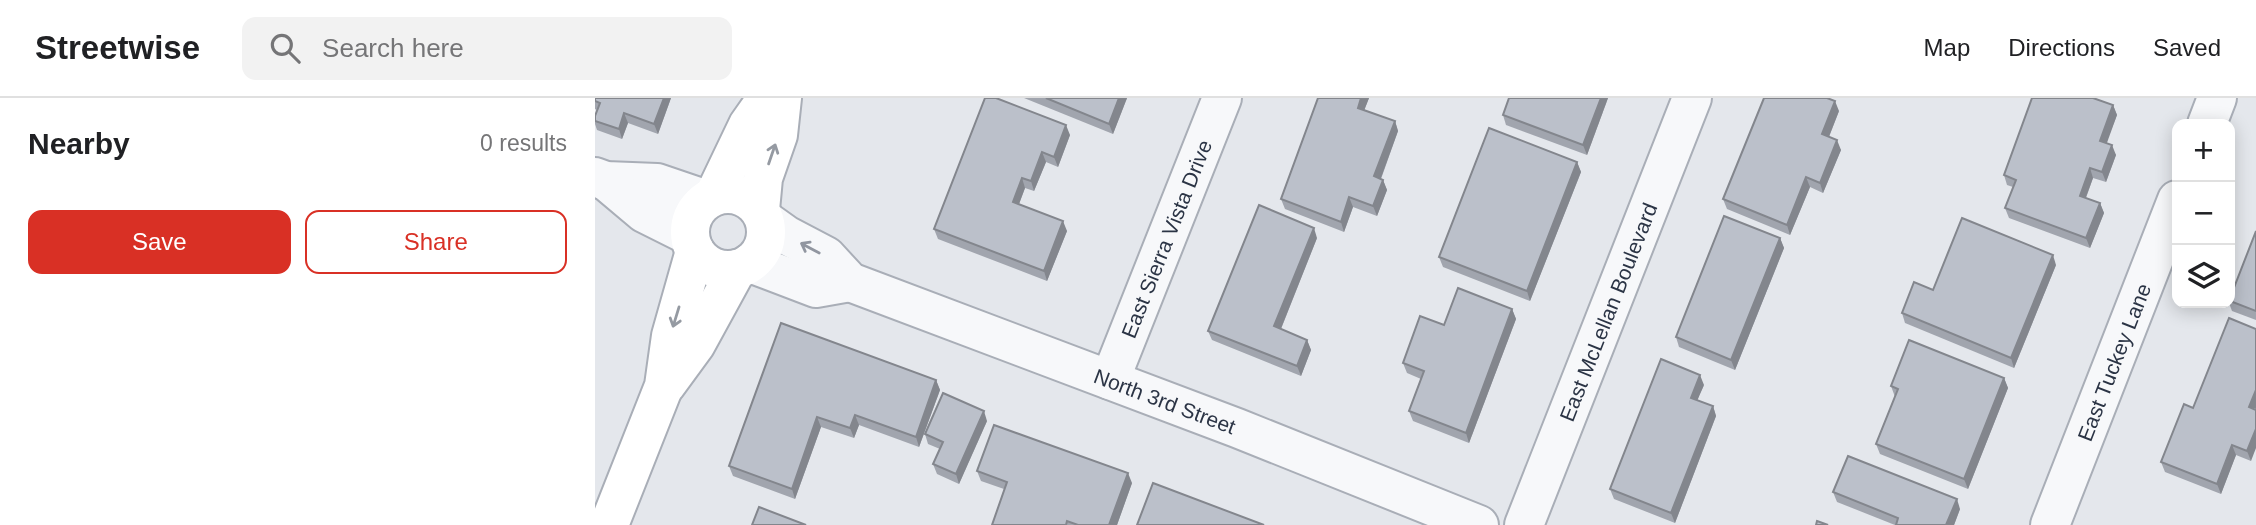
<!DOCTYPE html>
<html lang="en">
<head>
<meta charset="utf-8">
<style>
	body { margin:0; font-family:Helvetica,sans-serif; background:#f2f2f2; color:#202124 }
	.controls { position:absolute; right:21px; top:21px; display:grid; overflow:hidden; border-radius:14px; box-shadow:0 4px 18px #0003 }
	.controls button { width:63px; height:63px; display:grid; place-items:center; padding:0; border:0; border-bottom:2px solid #e0e0e0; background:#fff; color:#202124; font:35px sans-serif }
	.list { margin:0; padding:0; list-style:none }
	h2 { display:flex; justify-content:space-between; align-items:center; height:91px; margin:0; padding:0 28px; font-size:30px }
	h2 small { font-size:23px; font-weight:400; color:#757577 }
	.actions { display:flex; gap:14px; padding:21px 28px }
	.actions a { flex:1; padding:16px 0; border:2px solid #d93025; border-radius:14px; text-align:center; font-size:24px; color:#d93025 }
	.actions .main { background:#d93025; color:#fff }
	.icon { flex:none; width:38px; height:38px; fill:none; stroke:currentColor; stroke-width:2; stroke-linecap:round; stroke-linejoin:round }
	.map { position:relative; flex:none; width:1661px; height:427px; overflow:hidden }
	header { display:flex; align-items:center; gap:42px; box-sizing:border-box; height:98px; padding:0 35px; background:#fff; border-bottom:2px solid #e0e0e0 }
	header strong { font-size:33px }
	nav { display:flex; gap:38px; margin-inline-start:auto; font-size:24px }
	.search { width:490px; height:63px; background:#f2f2f2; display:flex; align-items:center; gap:18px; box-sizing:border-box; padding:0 24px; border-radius:14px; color:#757577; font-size:26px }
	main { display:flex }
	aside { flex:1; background:#fff }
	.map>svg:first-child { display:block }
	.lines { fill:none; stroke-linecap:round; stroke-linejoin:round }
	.street-casing { stroke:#a9aeb7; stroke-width:42 }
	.secondary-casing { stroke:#a9aeb7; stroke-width:42 }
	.street { stroke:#f7f8fa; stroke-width:38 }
	.secondary { stroke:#fff; stroke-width:38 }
	.wall { fill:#a1a5ae }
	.shaded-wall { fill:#83868d }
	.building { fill:#bbc0ca; stroke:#83868d; stroke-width:2 }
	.oneway { stroke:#959aa2 }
	.oneway2 { stroke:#9196a0 }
	.labels { text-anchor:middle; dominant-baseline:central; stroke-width:7; stroke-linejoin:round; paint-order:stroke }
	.street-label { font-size:21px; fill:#2b3445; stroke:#f4f6f9 }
</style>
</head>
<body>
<header>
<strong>Streetwise</strong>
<div class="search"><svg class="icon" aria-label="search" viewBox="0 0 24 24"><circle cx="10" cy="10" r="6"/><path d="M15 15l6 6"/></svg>Search here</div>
<nav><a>Map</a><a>Directions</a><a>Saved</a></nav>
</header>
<main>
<aside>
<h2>Nearby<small>0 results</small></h2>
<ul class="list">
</ul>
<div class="actions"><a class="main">Save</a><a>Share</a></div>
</aside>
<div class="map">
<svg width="1661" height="427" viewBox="0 0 1661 427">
	<rect width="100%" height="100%" fill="#e4e7ec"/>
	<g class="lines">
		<!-- street casing -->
		<g class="street-casing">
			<g id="street">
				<polyline points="1612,26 1622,0"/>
				<polyline points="0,79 11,83 62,85 112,102"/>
				<polyline points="11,83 49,115 95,138"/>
				<path id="s1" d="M170,122L191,137L231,158L255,184L642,330L884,427"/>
				<polyline points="155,165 221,190 255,184"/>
				<path id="s2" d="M515,282L627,0"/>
				<path id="s3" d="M929,427L1097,0"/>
				<path id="s4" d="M1455,427L1582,102"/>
			</g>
		</g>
		<!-- secondary casing -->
		<g class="secondary-casing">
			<g id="secondary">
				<circle cx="133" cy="134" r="38"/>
				<polyline points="119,98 153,27 172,0"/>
				<polyline points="165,112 168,80 183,37 187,0"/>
				<polyline points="71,287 101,246 142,171"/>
				<polyline points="14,427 69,288 76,238 100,153"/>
			</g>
		</g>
		<!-- street -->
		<use href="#street" class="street"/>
		<!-- secondary -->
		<use href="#secondary" class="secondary"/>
	</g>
	<!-- wall -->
	<g class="wall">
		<polygon points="0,0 76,0 63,36 33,25 27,41 2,32 0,26 0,18 2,12 0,11"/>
		<polygon points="390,0 475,37 463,69 451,64 439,93 430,90 424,106 472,133 452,183 343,141 339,131"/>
		<polygon points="429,0 532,0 518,36"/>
		<polygon points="723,0 774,0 769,13 800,23 803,33 786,81 788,82 792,92 782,118 758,109 749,134 690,111 686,101"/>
		<polygon points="914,0 1013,0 992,57 911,27 908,17"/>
		<polygon points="1518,7 1522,17 1511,45 1521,57 1511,84 1498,80 1491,100 1505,105 1509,115 1495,150 1414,120 1410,110 1418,89 1412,87 1409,77"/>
		<polygon points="1244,13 1234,39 1246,52 1228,95 1215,89 1195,137 1132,111 1128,101"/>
		<polygon points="982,64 986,74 935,203 848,169 844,159"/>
		<polygon points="1661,133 1661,222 1637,213 1634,205 1635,200"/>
		<polygon points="722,140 686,231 712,242 716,252 706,278 617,242 613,233"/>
		<polygon points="1185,140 1189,150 1140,272 1084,249 1081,239"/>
		<polygon points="1461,167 1419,270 1310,225 1307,215"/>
		<polygon points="917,211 921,221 874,345 818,323 814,313 826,281 812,275 808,265 849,227"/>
		<polygon points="186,225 341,282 345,292 324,349 264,327 259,340 226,329 200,401 138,378 134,368"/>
		<polygon points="1661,231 1656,363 1641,357 1626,396 1570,374 1566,364 1598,310"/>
		<polygon points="1409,280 1413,290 1373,391 1285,356 1281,346 1300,299 1296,288"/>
		<polygon points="1109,287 1102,302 1118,308 1121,318 1080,425 1019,401 1015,391"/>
		<polygon points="392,323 364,386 342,376 338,366 345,351 333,346 330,336"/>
		<polygon points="382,373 537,385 522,427 397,427 409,391 386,383"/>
		<polygon points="1238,394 1365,411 1359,427 1300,427 1242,404"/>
	</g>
	<!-- shaded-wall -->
	<g class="shaded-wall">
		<polygon points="69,0 76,0 63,36 59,26"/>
		<polygon points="524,0 532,0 518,36 514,26"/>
		<polygon points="766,0 774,0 766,20 763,10"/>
		<polygon points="1006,0 1013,0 992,57 988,47"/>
		<polygon points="1240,3 1244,13 1231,46 1227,36"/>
		<polygon points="1518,7 1522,17 1509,53 1505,43"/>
		<polygon points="29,15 33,25 27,41 24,31"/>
		<polygon points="800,23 803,33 783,88 779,78"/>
		<polygon points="471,27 475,37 463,69 459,59"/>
		<polygon points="1242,42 1246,52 1228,95 1225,85"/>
		<polygon points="1517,47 1521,57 1511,84 1507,74"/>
		<polygon points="447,54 451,64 439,93 436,83"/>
		<polygon points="982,64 986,74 935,203 932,193"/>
		<polygon points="1495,70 1498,80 1488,107 1485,98"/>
		<polygon points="1211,79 1215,89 1195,137 1192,127"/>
		<polygon points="427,80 430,90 421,114 418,104"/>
		<polygon points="788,82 792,92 782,118 778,108"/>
		<polygon points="754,99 758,109 749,134 746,124"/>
		<polygon points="1505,105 1509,115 1495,150 1491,140"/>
		<polygon points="468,123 472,133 452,183 449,173"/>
		<polygon points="719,130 722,140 683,238 679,228"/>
		<polygon points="1185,140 1189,150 1140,272 1136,262"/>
		<polygon points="1458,157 1461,167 1419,270 1416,260"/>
		<polygon points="917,211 921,221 874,345 871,335"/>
		<polygon points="712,242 716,252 706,278 702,268"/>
		<polygon points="1105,277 1109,287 1099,310 1096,300"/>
		<polygon points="1409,280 1413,290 1373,391 1369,381"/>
		<polygon points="341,282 345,292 324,349 321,339"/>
		<polygon points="1661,292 1661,311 1654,309"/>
		<polygon points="1118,308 1121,318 1080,425 1076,415"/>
		<polygon points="389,313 392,323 364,386 361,376"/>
		<polygon points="260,317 264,327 259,340 255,330"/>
		<polygon points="222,319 226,329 200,401 197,391"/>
		<polygon points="1661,331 1661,350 1656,363 1652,353"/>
		<polygon points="1637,347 1641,357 1626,396 1622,386"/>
		<polygon points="533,375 537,385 522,427 514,427"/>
		<polygon points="1362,401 1365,411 1359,427 1351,427"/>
	</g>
	<!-- building -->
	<g class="building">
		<polygon points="0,0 69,0 59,26 29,15 24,31 0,23 0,18 5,5 0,3"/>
		<polygon points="390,0 401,0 471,27 459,59 447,54 436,83 427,80 418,104 468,123 449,173 339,131"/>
		<polygon points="451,0 524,0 514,26"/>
		<polygon points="723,0 766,0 763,10 800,23 779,78 788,82 778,108 754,99 746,124 686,101"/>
		<polygon points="914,0 1006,0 988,47 908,17"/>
		<polygon points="1169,0 1232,0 1240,3 1227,36 1242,42 1225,85 1211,79 1192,127 1128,101"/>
		<polygon points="1437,0 1498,0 1518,7 1505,43 1517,47 1507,74 1495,70 1485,98 1505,105 1491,140 1410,110 1421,82 1409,77"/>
		<polygon points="894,30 982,64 932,193 844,159"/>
		<polygon points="664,107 719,130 679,228 712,242 702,268 613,233"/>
		<polygon points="1129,118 1185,140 1136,262 1081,239"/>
		<polygon points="1367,120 1458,157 1416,260 1307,215 1319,184 1338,192"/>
		<polygon points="1661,133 1661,213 1635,203 1635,200"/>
		<polygon points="863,190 917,211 871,335 814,313 829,273 808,265 825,218 849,227"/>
		<polygon points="1634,220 1661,231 1661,292 1654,309 1661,312 1661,331 1652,353 1637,347 1622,386 1566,364 1589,306 1598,310"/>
		<polygon points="186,225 341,282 321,339 260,317 255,330 222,319 197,391 134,368"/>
		<polygon points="1314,242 1409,280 1369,381 1281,346 1303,291 1296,288"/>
		<polygon points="1066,261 1105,277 1096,300 1118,308 1076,415 1015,391"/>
		<polygon points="348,295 389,313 361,376 338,366 348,344 330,336"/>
		<polygon points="399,327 533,375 514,427 483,427 472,423 471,427 397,427 412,384 382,373"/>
		<polygon points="1253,358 1362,401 1351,427 1301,427 1303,420 1238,394"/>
		<polygon points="558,385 669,427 542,427"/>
		<polygon points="164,409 211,427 157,427"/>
		<polygon points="1222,423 1233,427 1221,427"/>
	</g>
	<!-- one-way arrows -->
	<defs><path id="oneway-shaft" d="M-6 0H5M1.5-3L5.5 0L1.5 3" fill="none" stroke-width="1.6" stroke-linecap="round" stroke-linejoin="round" transform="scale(1.75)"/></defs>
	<g class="oneway">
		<use href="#oneway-shaft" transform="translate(177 56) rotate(-71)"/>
		<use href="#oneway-shaft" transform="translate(81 219) rotate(107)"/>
	</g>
	<use class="oneway2" href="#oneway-shaft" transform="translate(215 150) rotate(-152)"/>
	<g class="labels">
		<!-- street labels -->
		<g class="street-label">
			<text stroke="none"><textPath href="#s2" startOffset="152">East Sierra Vista Drive</textPath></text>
			<text stroke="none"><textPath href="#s3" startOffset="229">East McLellan Boulevard</textPath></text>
			<text stroke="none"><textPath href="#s4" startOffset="175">East Tuckey Lane</textPath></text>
			<text stroke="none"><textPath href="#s1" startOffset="443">North 3rd Street</textPath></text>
		</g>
	</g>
</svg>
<div class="controls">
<button>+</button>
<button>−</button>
<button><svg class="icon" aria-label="layers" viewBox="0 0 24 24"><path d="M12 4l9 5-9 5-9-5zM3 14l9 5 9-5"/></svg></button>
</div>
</div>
</main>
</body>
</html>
